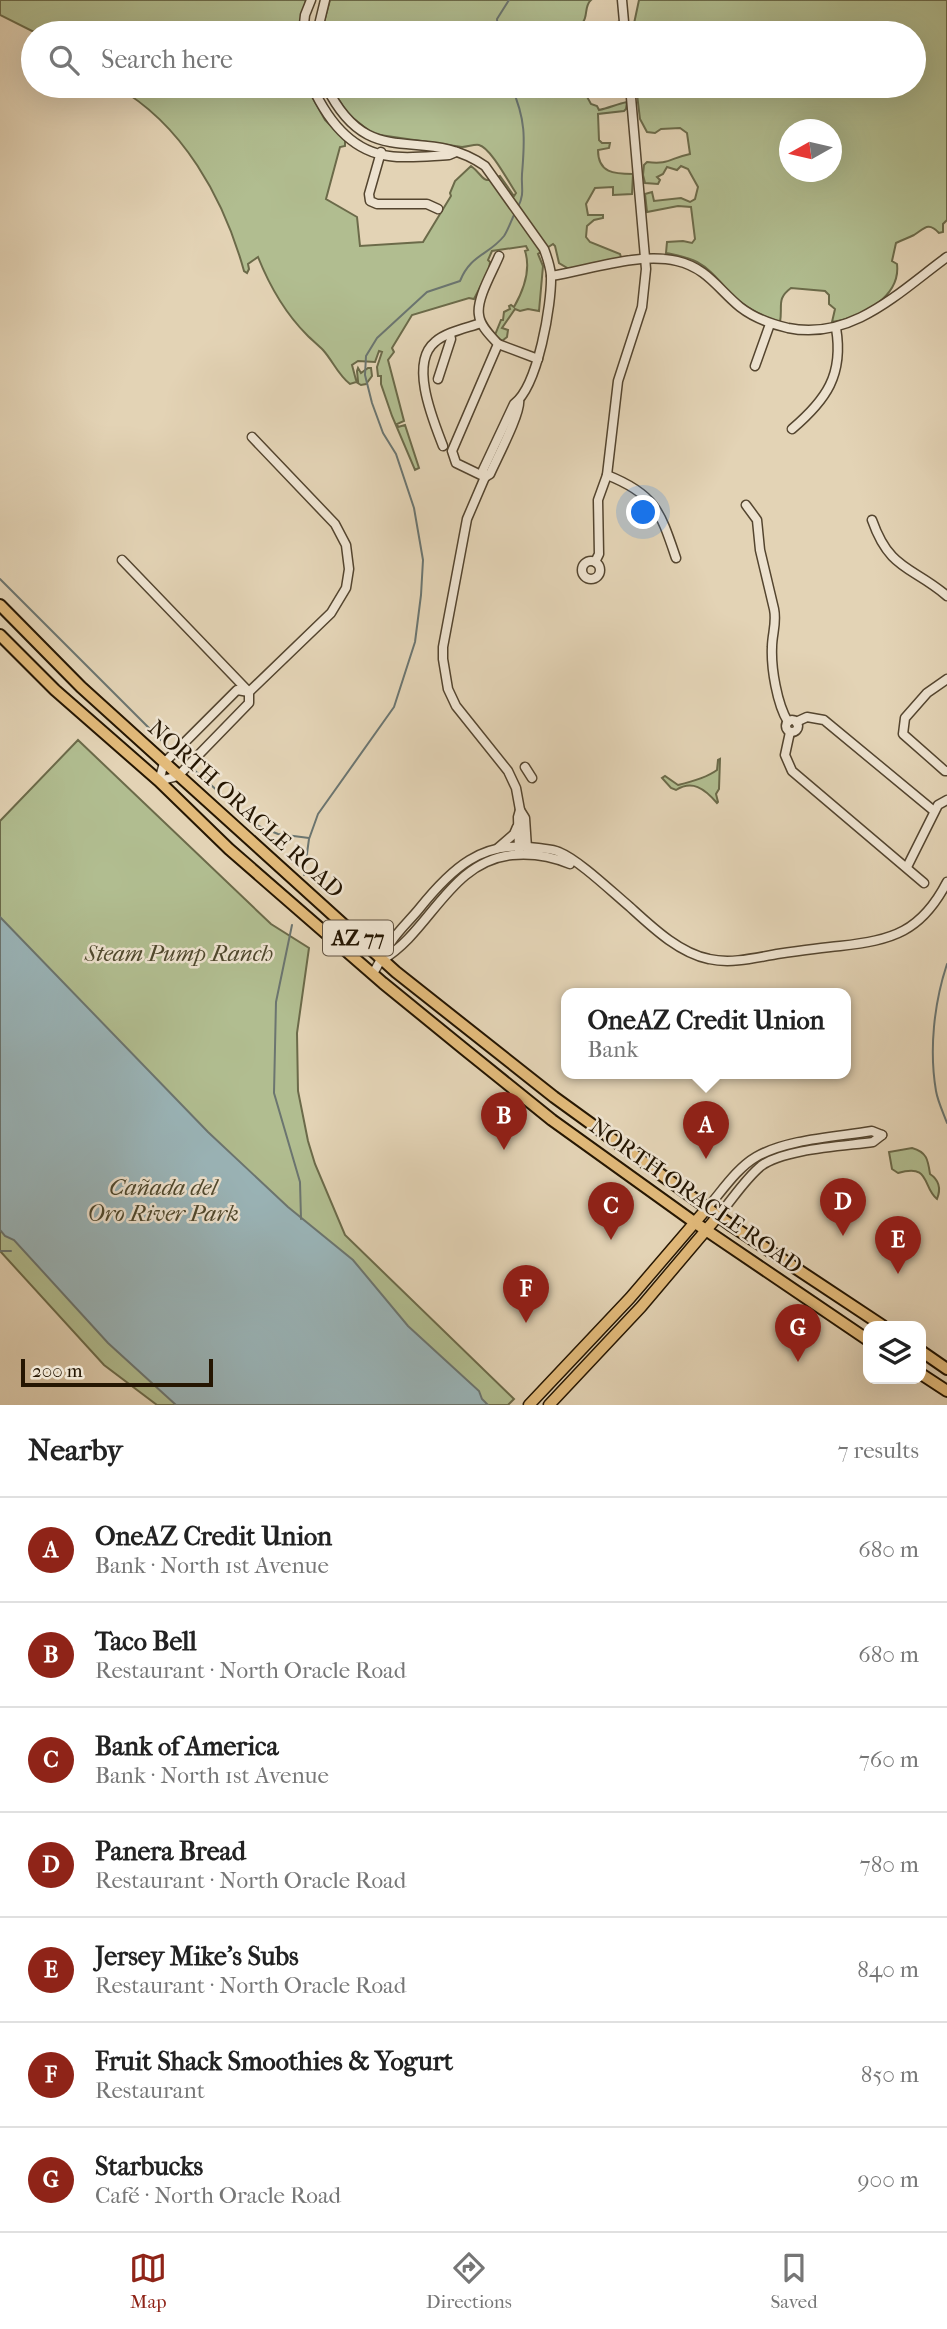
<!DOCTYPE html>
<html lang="en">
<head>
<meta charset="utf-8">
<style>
	body { margin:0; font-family:"IM FELL French Canon",serif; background:#f2f2f2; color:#222 }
	.controls { position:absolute; right:21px; bottom:21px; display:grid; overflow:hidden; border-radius:14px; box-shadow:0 7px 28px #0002 }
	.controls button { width:63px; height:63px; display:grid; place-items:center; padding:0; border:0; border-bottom:2px solid #e0e0e0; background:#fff; color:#222; font:35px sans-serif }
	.compass { position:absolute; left:779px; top:119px; width:63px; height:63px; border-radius:50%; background:#fff; box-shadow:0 7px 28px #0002; rotate:262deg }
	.scale { position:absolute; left:21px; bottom:18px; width:192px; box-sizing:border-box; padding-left:7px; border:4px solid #251602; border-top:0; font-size:19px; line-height:24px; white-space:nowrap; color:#251602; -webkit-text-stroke:5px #ede2cf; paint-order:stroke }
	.you { position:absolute; left:644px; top:513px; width:24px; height:24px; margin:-18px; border:5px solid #fff; border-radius:50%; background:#1a73e8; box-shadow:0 0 0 10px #1a73e833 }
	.badge { display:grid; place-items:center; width:46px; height:46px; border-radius:50%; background:#8f2418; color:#fff; font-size:23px; font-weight:700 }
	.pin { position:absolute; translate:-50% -58px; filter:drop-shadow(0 2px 4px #0008) }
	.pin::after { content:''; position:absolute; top:37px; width:24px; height:21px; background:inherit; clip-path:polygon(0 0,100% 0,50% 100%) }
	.popup { position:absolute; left:561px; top:988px; width:290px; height:91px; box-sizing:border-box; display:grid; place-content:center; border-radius:14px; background:#fff; filter:drop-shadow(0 2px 5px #0005); font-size:23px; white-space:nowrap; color:#767676 }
	.popup b { font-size:26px; color:#222 }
	.popup::after { content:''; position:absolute; left:50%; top:100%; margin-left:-14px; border:14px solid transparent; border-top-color:#fff }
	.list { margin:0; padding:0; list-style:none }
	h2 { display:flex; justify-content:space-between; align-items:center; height:91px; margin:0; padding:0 28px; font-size:30px }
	h2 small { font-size:23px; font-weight:400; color:#767676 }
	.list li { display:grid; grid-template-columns:46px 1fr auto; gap:21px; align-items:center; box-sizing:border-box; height:105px; padding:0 28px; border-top:2px solid #e0e0e0 }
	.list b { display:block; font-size:26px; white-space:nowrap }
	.list p { margin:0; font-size:23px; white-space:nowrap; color:#767676 }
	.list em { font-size:23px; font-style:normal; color:#767676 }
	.icon { flex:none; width:38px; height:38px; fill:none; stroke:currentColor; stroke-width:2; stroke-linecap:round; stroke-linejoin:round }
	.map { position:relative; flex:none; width:947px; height:1405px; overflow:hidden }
	.search { position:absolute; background:#fff; box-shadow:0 7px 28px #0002; left:21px; right:21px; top:21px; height:77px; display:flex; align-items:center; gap:18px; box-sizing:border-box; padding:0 24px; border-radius:38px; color:#767676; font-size:26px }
	.sheet { height:826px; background:#fff }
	nav { display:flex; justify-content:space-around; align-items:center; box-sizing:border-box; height:98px; border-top:2px solid #e0e0e0; background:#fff; font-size:19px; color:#767676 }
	nav a { display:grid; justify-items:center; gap:4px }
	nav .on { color:#8f2418 }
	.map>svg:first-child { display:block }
	.green { fill:#b1bd90; stroke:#6b6a49; stroke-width:2; fill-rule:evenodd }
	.water { fill:#9ab5b9; stroke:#6b7570; stroke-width:2 }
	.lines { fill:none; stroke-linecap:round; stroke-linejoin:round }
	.stream { stroke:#6b7570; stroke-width:2 }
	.minor-casing { stroke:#54452f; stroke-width:11 }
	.major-casing { stroke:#251602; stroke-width:13 }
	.highway-casing { stroke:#251602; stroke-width:14 }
	.minor { stroke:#ede2cf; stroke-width:8 }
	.major { stroke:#e2ba7a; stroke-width:10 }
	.highway { stroke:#e2ba7a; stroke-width:10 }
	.labels { text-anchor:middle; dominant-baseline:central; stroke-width:5; stroke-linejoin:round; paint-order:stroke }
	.shield { fill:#ede2cf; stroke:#615340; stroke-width:2 }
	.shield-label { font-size:21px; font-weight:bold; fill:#251602 }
	.street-label { font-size:23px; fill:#251602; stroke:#ede2cf }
	.park-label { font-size:23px; font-style:italic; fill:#4f482d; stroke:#ede2cf }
</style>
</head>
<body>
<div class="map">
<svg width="947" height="1405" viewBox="0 0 947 1405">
	<rect width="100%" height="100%" fill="#e3d3b5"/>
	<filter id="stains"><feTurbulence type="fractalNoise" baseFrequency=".00286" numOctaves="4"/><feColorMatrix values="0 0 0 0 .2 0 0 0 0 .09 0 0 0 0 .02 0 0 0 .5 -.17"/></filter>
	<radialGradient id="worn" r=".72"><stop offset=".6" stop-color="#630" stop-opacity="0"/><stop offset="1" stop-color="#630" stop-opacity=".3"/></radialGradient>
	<!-- green -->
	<g class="green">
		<polygon points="0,0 306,0 298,33 36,33 0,15"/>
		<path d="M330,0H591C584,6 588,16 583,22L584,25L615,32L617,22L621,21L622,33H321Z"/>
		<path d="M639,0H947V220L943,224V232L939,233C928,221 924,229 914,235C908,238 902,240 896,243L892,261L897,264C901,297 861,318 832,322L835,309L829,304V295L825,291L791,288C776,299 783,306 780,322C762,317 747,308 733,296C721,284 712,270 697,262C688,257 676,255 666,253L667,242L683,241L692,243L695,239L691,207L678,206L647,212L645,194L652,192L654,201L681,198L690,202L695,199L698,187L688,169L681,166L677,170L667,167L663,174L657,177L660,180L658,184L645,183L643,175L644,165L647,162C669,165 670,158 690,154L687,133L680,128L661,129L655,133L647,132L640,119L636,86H914V33H632ZM790,130H832V172H790Z"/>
		<path d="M115,86H306L325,120L345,140V146L340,147L326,199L357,217L360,246L423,242L451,196L450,193L455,181L471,166C485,176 481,186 500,176L514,196L516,193C509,183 491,148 479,145C474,144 468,147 462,147L373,134L348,114L330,86H584L586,95L591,104L597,106L599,110C609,108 617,104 627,102L626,109L624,111L598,114L599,140L602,143H610L609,148L598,150C598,173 614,174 633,174L632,194L613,195V187L595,188L586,204L588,215H603V218L594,220L587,226L586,237L590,242L620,254L621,257V259L569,269L559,263L555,246L553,244L538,254L543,266L539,311L528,309L520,311L515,309L502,328L508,330L507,337L502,341L495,335L501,320H503L504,312L510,309L509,306L511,305L514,307C523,291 531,269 525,251L528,250L526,246L492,251L488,260L490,262L489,270L474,299L469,298L412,315L392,348L394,352L388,360L404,421L397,424L398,427L405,425L419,468L415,470L392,416L381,384V376H378L377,367L382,352L379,351L375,362L358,361L352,365L356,380L358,381L357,371L358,368L361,373L368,368H371L372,376L366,384L361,385L356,382L350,384C338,375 333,361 323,350C318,345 312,340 307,335C284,312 270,287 258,257L248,264L249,269L247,273L244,271C224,199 183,124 115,86Z"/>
		<polygon points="78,740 271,924 309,948 297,1033 298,1091 308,1141 315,1164 345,1235 514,1399 508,1405 157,1405 104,1365 0,1251 0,821"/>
		<path d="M720,759L719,789L716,794L718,802L717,803C704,788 692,780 676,790L671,788L662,778L665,776L678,785C691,782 706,778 717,770L718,760Z"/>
		<path d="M912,1148C927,1152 928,1160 930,1174C939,1180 941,1189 937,1199C922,1187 931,1163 898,1173L892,1169L889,1152Z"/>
	</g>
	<!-- water -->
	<polygon class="water" points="0,917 208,1132 288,1207 353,1260 408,1326 479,1391 482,1399 488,1405 176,1405 108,1343 14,1240 5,1236 0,1230"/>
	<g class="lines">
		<!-- stream -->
		<g class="stream">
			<polyline points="498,33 497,19 509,0"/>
			<path d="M511,86C526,119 525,139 522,174C521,188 525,193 518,207"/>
			<polyline points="0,579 166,745"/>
			<polyline points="193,769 256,825 278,834 309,838"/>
			<path d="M304,875L309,839L318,814L394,707L415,642L421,595L423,560L414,508L396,454L383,433L372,403L365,375L366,356L377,338L427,292L460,281C471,254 489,255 504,236C508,230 511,221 514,215"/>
			<polyline points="292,925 276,1002 274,1093 300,1182 301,1219"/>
			<path d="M947,964C934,1003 929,1050 936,1091C938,1102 943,1112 947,1123"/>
			<polyline points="0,1251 11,1251"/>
		</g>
		<!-- minor casing -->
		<g class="minor-casing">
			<g id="minor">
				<polyline points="622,0 625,33"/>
				<polyline points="303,33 305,15 311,0"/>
				<polyline points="317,33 325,0"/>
				<path d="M312,86C327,119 350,151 389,156C408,159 429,156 449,155L456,152"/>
				<path d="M326,86C370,176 422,122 485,166L544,249C547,257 550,266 551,275C552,304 538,386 514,404L483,470L485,477L467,519L443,647V659L448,689L456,706L508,771L516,788L520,810"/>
				<polyline points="381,152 369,194 370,201 377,204 427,204 438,209"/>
				<path d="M551,276C589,270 639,252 677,261C707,268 718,289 740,307C754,318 771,324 788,328C852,341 899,292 947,257"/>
				<polyline points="498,344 538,359"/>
				<polyline points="755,366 770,324"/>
				<polyline points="438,379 451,339 450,335"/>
				<path d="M792,429C826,400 844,375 836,328"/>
				<path d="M443,446C433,420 409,363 435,342C446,332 467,328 481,323"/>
				<path d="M607,475C655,494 660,511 676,558"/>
				<path d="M485,477L456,463L452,451L498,344C491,336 480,326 479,315C476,299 493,271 499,256"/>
				<path d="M485,477L490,474C496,460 522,411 519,400"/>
				<path d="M746,505L757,520L760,550L774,609C777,623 772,634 772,647C771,668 777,704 788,722"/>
				<path d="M872,520C890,571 912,566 947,596"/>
				<polyline points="122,560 249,692"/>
				<circle cx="591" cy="570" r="9"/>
				<polyline points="595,562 599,554 598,500 607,475 618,381 642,307 646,269 630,86"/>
				<polyline points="947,679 927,693 905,718 903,734 945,771 947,771"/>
				<circle cx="792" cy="726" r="6"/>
				<polyline points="796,722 807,717 824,720 934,811"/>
				<polyline points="790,732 785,755 792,771 924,883"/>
				<polyline points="525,767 532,778"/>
				<polyline points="159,781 178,776 249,703 249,692 331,613 346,588 349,569 346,545 335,524 252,437"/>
				<polyline points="159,781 164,763 237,690 249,692"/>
				<polyline points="498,848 514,834 517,827"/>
				<polyline points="519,851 518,817 520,810 525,818 527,848"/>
				<polyline points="907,867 938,805 947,800"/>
				<path d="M382,960C431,931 449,862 512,855C533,853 551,856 570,864"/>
				<path d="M373,973C380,963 384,951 391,942C399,930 410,920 419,909C451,869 482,839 538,848C545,849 553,849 559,852C579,860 612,892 630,907C652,927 679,953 709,959C731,964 755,958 777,954C798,951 819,948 840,946C893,940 921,932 947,882"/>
				<path d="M708,1207C722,1191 737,1168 756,1157C787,1139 836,1137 872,1131L882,1135"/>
				<path d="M718,1216C732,1200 745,1179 761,1166C783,1149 844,1146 873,1142L882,1135"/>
			</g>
		</g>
		<!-- major casing -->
		<g class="major-casing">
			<g id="major">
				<polyline points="529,1405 630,1298 708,1207"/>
				<polyline points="549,1405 641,1307 718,1216"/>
			</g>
		</g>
		<!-- highway casing -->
		<g class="highway-casing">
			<g id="highway">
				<polyline points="0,605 81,687 396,972 554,1097 732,1226 883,1326"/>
				<polyline points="0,635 55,690 159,781 229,849 383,983 464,1049 552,1120 694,1222 868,1340"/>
				<polyline points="921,1351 947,1369"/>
				<polyline points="921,1374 947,1391"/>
			</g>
		</g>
		<!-- minor -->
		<use href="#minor" class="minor"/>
		<!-- major -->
		<use href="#major" class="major"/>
		<!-- highway -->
		<use href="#highway" class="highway"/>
	</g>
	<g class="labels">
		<!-- shield labels -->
		<rect class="shield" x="323" y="920.5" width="70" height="35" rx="5"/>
		<g class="shield-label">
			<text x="358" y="938">AZ 77</text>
		</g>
		<!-- street labels -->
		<g class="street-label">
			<text transform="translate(246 809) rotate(42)">NORTH ORACLE ROAD</text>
			<text transform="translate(696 1196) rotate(35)">NORTH ORACLE ROAD</text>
		</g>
		<!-- park labels -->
		<g class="park-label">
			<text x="179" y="953">Steam Pump Ranch</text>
			<text x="163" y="1187">Cañada del<tspan x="163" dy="26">Oro River Park</tspan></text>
		</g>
	</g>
	<rect width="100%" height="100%" filter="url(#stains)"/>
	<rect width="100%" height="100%" fill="url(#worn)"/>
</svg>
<div class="controls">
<button><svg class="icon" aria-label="layers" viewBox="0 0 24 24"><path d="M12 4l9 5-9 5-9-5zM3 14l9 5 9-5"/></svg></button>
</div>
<svg class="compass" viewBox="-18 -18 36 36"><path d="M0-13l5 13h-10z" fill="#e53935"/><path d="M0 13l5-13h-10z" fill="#767676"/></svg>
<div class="scale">200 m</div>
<div class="you"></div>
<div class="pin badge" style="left:706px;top:1159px">A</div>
<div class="popup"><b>OneAZ Credit Union</b>Bank</div>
<div class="pin badge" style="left:504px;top:1150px">B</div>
<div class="pin badge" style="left:611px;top:1240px">C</div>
<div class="pin badge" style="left:843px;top:1236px">D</div>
<div class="pin badge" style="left:898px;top:1274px">E</div>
<div class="pin badge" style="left:526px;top:1323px">F</div>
<div class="pin badge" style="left:798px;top:1362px">G</div>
<div class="search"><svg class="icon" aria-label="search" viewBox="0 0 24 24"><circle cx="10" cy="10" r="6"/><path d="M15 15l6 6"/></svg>Search here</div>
</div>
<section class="sheet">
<h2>Nearby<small>7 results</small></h2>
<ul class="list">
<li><span class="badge">A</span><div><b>OneAZ Credit Union</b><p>Bank · North 1st Avenue</p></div><em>680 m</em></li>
<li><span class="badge">B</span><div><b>Taco Bell</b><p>Restaurant · North Oracle Road</p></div><em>680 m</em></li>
<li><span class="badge">C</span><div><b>Bank of America</b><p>Bank · North 1st Avenue</p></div><em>760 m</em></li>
<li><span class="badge">D</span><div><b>Panera Bread</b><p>Restaurant · North Oracle Road</p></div><em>780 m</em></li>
<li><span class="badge">E</span><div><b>Jersey Mike's Subs</b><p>Restaurant · North Oracle Road</p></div><em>840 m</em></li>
<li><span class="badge">F</span><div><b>Fruit Shack Smoothies &amp; Yogurt</b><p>Restaurant</p></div><em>850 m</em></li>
<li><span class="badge">G</span><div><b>Starbucks</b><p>Café · North Oracle Road</p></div><em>900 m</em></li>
</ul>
</section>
<nav>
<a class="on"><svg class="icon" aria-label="map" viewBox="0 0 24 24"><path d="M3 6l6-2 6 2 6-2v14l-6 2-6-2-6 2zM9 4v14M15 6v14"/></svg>Map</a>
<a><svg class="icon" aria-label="directions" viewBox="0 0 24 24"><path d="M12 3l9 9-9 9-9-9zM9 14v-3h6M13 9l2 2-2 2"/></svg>Directions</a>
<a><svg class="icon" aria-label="saved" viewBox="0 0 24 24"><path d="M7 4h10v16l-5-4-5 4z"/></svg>Saved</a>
</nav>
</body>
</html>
